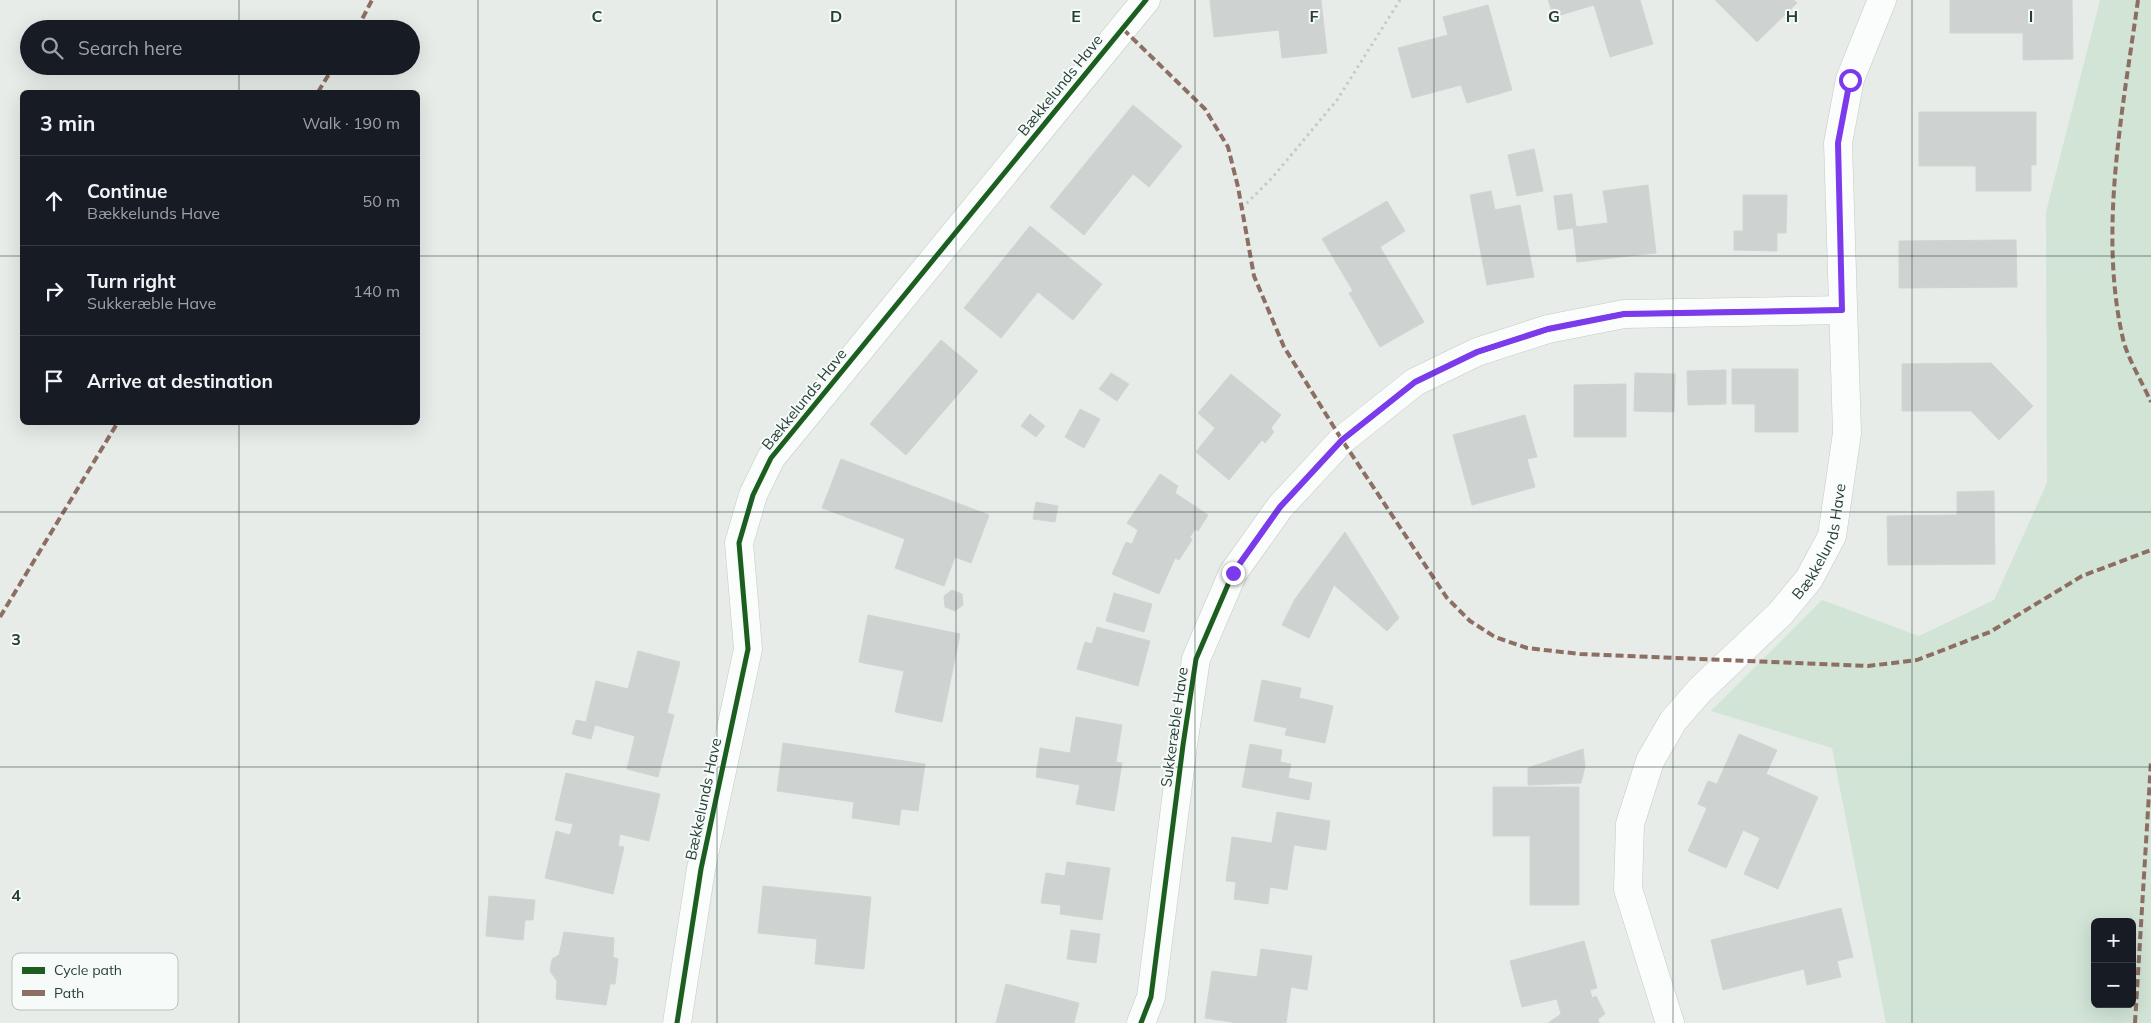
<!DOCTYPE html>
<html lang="en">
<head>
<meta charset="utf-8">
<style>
	body { margin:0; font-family:Mulish,sans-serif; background:#242831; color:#f1f3f6 }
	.controls { position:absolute; right:15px; bottom:15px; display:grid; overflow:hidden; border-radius:8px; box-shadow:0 5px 20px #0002 }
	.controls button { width:45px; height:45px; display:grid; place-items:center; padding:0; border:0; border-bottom:1px solid #363941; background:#171b24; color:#f1f3f6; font:25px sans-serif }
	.stop { position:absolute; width:15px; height:15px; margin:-11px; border:4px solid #7c3aed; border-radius:50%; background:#fff }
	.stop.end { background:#7c3aed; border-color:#fff; box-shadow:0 1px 5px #0008 }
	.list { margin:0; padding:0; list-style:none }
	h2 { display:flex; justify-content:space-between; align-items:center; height:65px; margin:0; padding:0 20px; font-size:21px }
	h2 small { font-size:16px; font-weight:400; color:#9ea1a6 }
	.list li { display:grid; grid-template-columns:32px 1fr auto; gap:15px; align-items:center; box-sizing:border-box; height:90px; padding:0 20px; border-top:1px solid #363941 }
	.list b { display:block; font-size:19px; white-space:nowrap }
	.list p { margin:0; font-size:16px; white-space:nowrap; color:#9ea1a6 }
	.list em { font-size:16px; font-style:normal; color:#9ea1a6 }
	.icon { flex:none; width:28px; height:28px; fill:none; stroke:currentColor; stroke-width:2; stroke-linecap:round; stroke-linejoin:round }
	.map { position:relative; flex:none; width:2151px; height:1023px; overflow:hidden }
	.search { position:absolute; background:#171b24; box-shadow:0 5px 20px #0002; left:20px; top:20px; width:400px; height:55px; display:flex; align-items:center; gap:12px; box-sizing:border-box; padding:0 18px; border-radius:28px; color:#9ea1a6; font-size:19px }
	.panel { position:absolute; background:#171b24; box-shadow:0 5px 20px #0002; left:20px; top:90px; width:400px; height:335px; border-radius:8px }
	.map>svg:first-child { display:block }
	.green { fill:#d1e4d6; fill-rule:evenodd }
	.building { fill:#ced3d1; stroke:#d0d5d2 }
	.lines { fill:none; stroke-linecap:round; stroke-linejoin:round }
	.minor-casing { stroke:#c4c9c6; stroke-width:29 }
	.path { stroke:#c2cbc7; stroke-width:3; stroke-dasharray:2.5 4; stroke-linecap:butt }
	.minor { stroke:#fbfcfc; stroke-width:28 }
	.quiet { stroke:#8d6e63; stroke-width:4; stroke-dasharray:8 4; stroke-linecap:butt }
	.cycleway-casing { stroke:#f6faf8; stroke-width:8 }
	.cycleway { stroke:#1b5e20; stroke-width:5 }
	.route { stroke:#7c3aed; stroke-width:6 }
	.grid { fill:none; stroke:#253f37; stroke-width:1; stroke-opacity:0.55 }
	.labels { text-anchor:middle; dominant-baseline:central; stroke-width:4; stroke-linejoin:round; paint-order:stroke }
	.street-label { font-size:15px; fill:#253f37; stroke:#f6faf8 }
	.key { fill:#f6faf8; stroke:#b7c2be; stroke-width:1 }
	.key-label { font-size:14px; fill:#253f37 }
	.grid-label { font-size:16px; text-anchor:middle; font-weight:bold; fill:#253f37; stroke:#f6faf8; stroke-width:4; stroke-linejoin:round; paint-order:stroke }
</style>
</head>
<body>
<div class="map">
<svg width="2151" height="1023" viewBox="0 0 2151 1023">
	<rect width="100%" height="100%" fill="#e7ece9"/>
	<!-- green -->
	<path class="green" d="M2100,0H2151V1023H1886L1832,748L1711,711L1822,600L1919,636L1994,600L2047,483L2046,212ZM2095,922H2132V1004H2095Z"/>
	<!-- building -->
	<g class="building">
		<polygon points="1210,0 1321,0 1327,53 1282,58 1279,30 1214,37"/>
		<polygon points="1548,0 1640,0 1653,44 1610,57 1594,5 1554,17"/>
		<polygon points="1715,0 1794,0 1797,3 1757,42"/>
		<polygon points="1950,0 2072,0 2073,59 2023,60 2023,33 1950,33"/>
		<polygon points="1488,5 1512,90 1467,103 1461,85 1412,98 1398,48 1448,35 1443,17"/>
		<polygon points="1133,105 1182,146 1149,187 1133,174 1084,235 1050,207"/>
		<polygon points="1919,112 2036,112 2036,165 2031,165 2031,191 1976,191 1976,166 1919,166"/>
		<polygon points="1534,149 1543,191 1517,196 1508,155"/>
		<polygon points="1648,185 1656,253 1577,262 1573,228 1558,230 1554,196 1572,194 1576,227 1608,223 1603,191"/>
		<polygon points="1491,191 1495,210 1520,205 1534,277 1487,285 1470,195"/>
		<polygon points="1743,195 1787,195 1786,233 1777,233 1777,251 1734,250 1734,231 1743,231"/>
		<polygon points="1387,201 1405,231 1380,247 1424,322 1380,347 1349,293 1353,291 1322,239"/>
		<polygon points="1030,226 1102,284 1073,320 1038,292 1001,338 964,308"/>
		<polygon points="2016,240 2017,287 1899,288 1899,241"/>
		<polygon points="941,340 978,371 906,455 870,424"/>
		<polygon points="1991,363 2033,406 1999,440 1971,411 1902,411 1902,364"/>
		<polygon points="1732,369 1798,369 1798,432 1755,432 1755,404 1732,404"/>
		<polygon points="1726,370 1726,404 1688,405 1687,371"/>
		<polygon points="1111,373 1129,384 1117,401 1099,389"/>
		<polygon points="1635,373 1675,374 1674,412 1634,411"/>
		<polygon points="1231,374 1281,415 1271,428 1274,432 1265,443 1262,440 1229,480 1196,452 1215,428 1198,413"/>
		<polygon points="1626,384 1626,437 1574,437 1574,385"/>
		<polygon points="1080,409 1100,419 1084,448 1065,437"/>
		<polygon points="1030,414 1045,426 1036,437 1021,426"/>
		<polygon points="1525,415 1537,457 1527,459 1535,487 1472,505 1453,435"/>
		<polygon points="841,459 989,515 971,563 955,557 944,586 895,568 905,539 822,508"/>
		<polygon points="1160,474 1178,486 1175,493 1208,515 1198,531 1195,529 1190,537 1192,540 1179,560 1175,558 1159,594 1112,574 1126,542 1132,544 1138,530 1127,523"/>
		<polygon points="1994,491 1995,564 1888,565 1887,516 1957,515 1957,492"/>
		<polygon points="1036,502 1058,506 1055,522 1033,519"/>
		<polygon points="1345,532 1399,618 1387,631 1334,585 1309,638 1282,625 1295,599"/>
		<polygon points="952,590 962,594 963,605 955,611 945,607 944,596"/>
		<polygon points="1114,593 1152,604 1144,632 1106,621"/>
		<polygon points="868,615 960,634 942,722 895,712 904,671 859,662"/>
		<polygon points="1097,627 1150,641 1138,686 1077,669 1085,642 1092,644"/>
		<polygon points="638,651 680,662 667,713 674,715 658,777 627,769 635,736 595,725 591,739 572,734 576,720 586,722 596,681 628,689"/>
		<polygon points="1262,680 1301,688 1299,698 1333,706 1325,743 1285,735 1287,728 1254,721"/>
		<polygon points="1076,717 1122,725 1116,762 1122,763 1114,811 1076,804 1080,785 1036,777 1040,748 1070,753"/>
		<polygon points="1739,734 1777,750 1766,774 1818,797 1778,889 1744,874 1760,838 1743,830 1726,868 1688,851 1707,808 1698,804 1708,781 1717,784"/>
		<polygon points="783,743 925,764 918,811 901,809 899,825 852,818 854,802 777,791"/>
		<polygon points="1250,744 1282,750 1280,762 1291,764 1288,778 1312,783 1309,800 1242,787"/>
		<polygon points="1583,749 1585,766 1581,783 1528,785 1528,768"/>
		<polygon points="566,773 660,794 649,841 620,834 618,846 624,847 613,894 545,878 556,831 570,835 573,824 555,820"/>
		<polygon points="1493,787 1579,787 1579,905 1530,905 1530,836 1493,836"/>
		<polygon points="1277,812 1330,821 1326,850 1294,845 1287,890 1270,887 1268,904 1234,899 1236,882 1226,881 1232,837 1272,843"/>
		<polygon points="1067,862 1110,868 1102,920 1060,914 1061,905 1041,903 1046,873 1065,876"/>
		<polygon points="763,886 871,897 864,969 815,964 817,939 758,933"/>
		<polygon points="489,896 535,900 533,920 525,920 523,940 486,936"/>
		<polygon points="1841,908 1853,957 1837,961 1841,977 1807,985 1804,969 1723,990 1711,940"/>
		<polygon points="1071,930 1100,934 1096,963 1067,959"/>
		<polygon points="564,932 614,938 613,957 618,959 615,984 610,984 606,1005 556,999 557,981 550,971 552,959 559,955"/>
		<polygon points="1584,941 1597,988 1590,990 1592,998 1596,996 1605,1014 1598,1019 1599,1023 1548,1023 1561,1014 1557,999 1522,1007 1510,961"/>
		<polygon points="1261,949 1312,956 1307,990 1291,987 1286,1023 1238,1023 1205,1018 1212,971 1257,977"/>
		<polygon points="1006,984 1079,1003 1074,1023 996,1023"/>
	</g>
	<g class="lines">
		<!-- minor casing -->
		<g class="minor-casing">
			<g id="minor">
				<polyline points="677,1023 701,869 748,649 739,543 753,495 771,458 1146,0"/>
				<polyline points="1141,1023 1151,997 1183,745 1196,659 1233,573 1280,507 1342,440 1415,382 1477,352 1548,329 1624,314 1842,310"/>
				<path id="s1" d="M1670,1023L1628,889L1630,824L1650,761L1673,721L1700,690L1780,614L1809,579L1832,536L1847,433L1838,143L1850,79L1882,0"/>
			</g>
		</g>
		<!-- path -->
		<polyline class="path" points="1242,208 1272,178 1337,100 1400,0"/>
		<!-- minor -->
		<use href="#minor" class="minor"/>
		<!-- quiet -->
		<g class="quiet">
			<path d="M2138,0C2123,109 2098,231 2123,339C2127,357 2143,384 2151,402"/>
			<polyline points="357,29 372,0"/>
			<polyline points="1123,29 1205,109 1228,147 1238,187 1254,276 1284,347 1342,440 1447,598 1470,621 1495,637 1527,648 1580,654 1868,666 1917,660 1990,632 2082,576 2151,550"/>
			<polyline points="318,92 334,66"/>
			<polyline points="0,617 118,422"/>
			<polyline points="2135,1023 2151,761"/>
		</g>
		<!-- cycleway casing -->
		<g class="cycleway-casing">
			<g id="cycleway">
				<polyline points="677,1023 701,869 748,649 739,543 753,495 771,458 1146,0"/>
				<polyline points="1141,1023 1151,997 1183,745 1196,659 1233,573 1280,507 1342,440 1415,382 1477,352 1548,329 1624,314 1842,310"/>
			</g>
		</g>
		<!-- cycleway -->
		<use href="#cycleway" class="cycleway"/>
	</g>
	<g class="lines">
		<!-- route -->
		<polyline class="route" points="1233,573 1280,507 1342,440 1415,382 1477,352 1548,329 1624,314 1842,310 1838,143 1850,80"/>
	</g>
	<!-- grid -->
	<path class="grid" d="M239,0V29M478,0V1023M717,0V1023M956,0V1023M1195,0V1023M1434,0V1023M1673,0V1023M1912,0V1023M239,66V92M0,256H22M418,256H2151M239,422V1023M0,512H2151M0,767H2151"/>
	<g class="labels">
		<!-- street labels -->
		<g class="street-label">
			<text transform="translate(1060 85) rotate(-51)">Bækkelunds Have</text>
			<text transform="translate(804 399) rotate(-51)">Bækkelunds Have</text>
			<text stroke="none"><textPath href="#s1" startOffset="554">Bækkelunds Have</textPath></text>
			<text transform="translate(1174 727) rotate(-82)">Sukkeræble Have</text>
			<text transform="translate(703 799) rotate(-78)">Bækkelunds Have</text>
		</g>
	</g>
	<!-- legend -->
	<rect x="12" y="953" width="166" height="57" rx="8" class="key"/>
	<rect x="22" y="967" width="23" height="7" fill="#1b5e20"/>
	<rect x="22" y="990" width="23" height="6" fill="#8d6e63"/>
	<g class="key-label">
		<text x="54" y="975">Cycle path</text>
		<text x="54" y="998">Path</text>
	</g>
	<g class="grid-label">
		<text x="597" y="22">C</text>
		<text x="836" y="22">D</text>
		<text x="1076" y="22">E</text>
		<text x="1314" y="22">F</text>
		<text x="1554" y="22">G</text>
		<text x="1792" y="22">H</text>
		<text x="2031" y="22">I</text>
		<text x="16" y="645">3</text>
		<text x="16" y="901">4</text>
	</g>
</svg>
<div class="controls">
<button>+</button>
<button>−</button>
</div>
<div class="stop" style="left:1850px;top:80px"></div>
<div class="stop end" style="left:1233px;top:573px"></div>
<div class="search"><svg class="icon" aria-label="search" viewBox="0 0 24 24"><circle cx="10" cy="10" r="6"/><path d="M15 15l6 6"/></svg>Search here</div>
<section class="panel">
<h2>3 min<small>Walk · 190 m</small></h2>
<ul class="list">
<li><svg class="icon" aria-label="ahead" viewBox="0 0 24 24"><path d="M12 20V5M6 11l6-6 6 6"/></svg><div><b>Continue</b><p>Bækkelunds Have</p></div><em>50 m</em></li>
<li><svg class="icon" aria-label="right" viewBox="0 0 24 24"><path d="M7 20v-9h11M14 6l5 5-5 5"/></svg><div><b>Turn right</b><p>Sukkeræble Have</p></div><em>140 m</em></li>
<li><svg class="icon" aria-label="arrive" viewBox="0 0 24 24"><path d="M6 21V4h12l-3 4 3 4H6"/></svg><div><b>Arrive at destination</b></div></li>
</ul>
</section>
</div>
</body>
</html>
